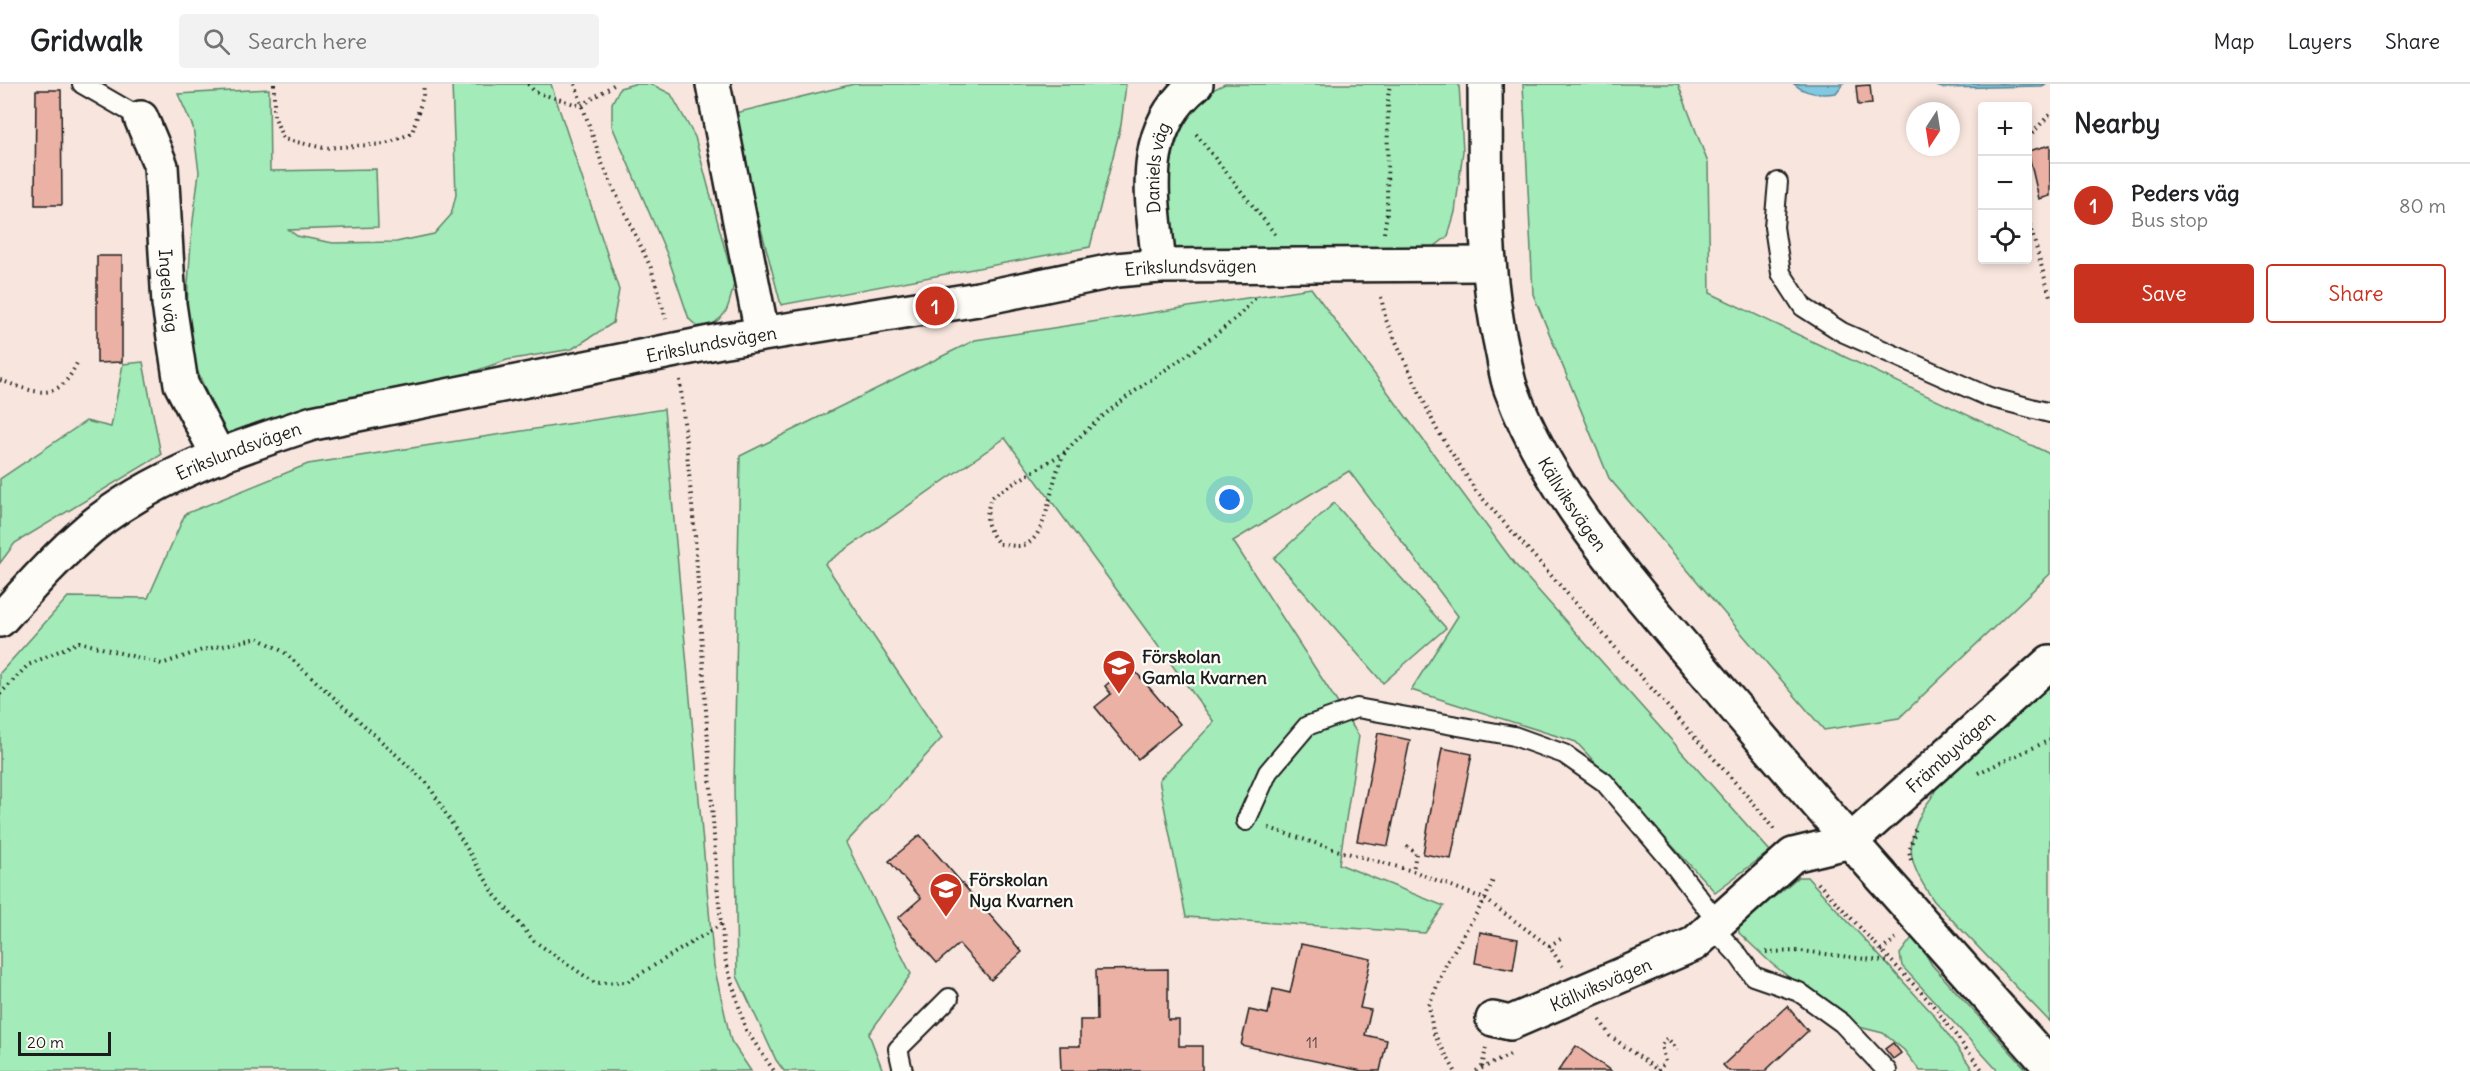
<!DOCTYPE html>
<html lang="en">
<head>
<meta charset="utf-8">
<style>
	body { margin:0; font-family:Delius,sans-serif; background:#f2f2f2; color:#202124 }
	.controls { position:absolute; right:18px; top:18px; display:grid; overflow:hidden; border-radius:6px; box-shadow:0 3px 9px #0003 }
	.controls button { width:54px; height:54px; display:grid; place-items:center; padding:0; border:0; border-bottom:2px solid #e0e0e0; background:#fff; color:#202124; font:30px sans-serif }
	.compass { position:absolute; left:1906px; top:18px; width:54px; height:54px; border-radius:50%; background:#fff; box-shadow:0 3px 9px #0003; rotate:192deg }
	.scale { position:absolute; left:18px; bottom:15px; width:93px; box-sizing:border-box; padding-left:6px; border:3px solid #1c1c1c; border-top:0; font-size:16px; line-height:21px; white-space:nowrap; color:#1c1c1c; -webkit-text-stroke:4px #fdfcf7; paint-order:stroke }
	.you { position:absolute; left:1230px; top:416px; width:21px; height:21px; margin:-15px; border:4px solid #fff; border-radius:50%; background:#1a73e8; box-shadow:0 0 0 9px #1a73e833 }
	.badge { display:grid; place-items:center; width:39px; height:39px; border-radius:50%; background:#c8321e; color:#fff; font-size:20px; font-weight:700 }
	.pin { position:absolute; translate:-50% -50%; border:3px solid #fff; box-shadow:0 2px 6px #0006 }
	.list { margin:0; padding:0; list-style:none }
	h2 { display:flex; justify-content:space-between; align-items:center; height:78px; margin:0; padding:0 24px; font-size:26px }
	h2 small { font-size:20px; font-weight:400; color:#757577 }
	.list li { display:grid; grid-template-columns:39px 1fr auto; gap:18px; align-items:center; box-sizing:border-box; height:84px; padding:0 24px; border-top:2px solid #e0e0e0 }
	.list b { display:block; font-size:22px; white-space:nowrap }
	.list p { margin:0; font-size:20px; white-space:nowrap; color:#757577 }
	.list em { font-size:20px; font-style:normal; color:#757577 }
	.actions { display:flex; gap:12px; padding:18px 24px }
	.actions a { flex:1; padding:14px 0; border:2px solid #c8321e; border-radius:6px; text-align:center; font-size:21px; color:#c8321e }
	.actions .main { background:#c8321e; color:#fff }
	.icon { flex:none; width:33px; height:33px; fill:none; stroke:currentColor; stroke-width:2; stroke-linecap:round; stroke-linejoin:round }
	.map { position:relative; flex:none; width:2050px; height:987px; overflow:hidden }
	header { display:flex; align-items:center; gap:36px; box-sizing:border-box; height:84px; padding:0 30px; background:#fff; border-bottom:2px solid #e0e0e0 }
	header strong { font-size:28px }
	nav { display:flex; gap:33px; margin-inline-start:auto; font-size:21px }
	.search { width:420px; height:54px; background:#f2f2f2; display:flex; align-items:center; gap:15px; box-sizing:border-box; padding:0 21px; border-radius:6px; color:#757577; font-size:22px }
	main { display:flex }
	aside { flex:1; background:#fff }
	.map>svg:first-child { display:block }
	.green { fill:#a3ebb8; stroke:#60846a; stroke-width:1.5 }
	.water { fill:#80c9e0; stroke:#588492; stroke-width:1.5 }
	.building { fill:#ebb1a5; stroke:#1c1c1c; stroke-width:1.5 }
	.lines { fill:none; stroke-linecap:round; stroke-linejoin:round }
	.lane-casing { stroke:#1c1c1c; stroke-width:22 }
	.street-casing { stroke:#1c1c1c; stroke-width:38 }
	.secondary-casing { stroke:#1c1c1c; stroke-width:38 }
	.path { stroke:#1c1c1c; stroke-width:4; stroke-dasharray:1.5 4.5; stroke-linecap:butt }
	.lane { stroke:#fdfcf7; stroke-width:18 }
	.street { stroke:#fdfcf7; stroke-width:33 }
	.secondary { stroke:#fdfcf7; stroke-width:33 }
	.labels { text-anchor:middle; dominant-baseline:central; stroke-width:4.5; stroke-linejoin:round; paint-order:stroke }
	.number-label { font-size:15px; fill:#50413e }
	.street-label { font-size:18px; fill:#1c1c1c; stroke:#fdfcf7 }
	.poi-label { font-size:18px; font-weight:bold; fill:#1c1c1c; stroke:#fdfcf7; text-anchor:start }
</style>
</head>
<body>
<header>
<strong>Gridwalk</strong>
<div class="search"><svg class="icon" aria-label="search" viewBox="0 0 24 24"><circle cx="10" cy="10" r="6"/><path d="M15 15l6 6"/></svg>Search here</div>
<nav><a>Map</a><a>Layers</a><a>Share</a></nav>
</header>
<main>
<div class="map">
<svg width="2050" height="987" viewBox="0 0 2050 987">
	<rect width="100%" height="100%" fill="#f8e6de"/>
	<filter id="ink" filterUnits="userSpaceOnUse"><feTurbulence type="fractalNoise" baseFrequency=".0167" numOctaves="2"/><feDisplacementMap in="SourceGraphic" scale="12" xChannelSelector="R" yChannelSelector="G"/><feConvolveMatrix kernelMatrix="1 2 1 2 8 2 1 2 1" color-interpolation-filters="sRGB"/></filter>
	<g filter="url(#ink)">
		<!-- green -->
		<g class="green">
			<polygon points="452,0 551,0 619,206 613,239 572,265 507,276 452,295 224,350 189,267 187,231 188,200 192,145 199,88 193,43 178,10 269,5 270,87 376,85 378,143 289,146 297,152 333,159 396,158 434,150 451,131 456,111"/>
			<path d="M634,0H651L671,10L695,53L734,199C729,224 727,237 700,245L689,235L667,170L612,42V19L620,4Z"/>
			<polygon points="854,0 1126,0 1121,41 1090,163 781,221 731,30"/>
			<path d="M1225,0H1459L1463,67L1455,128L1448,152L1418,175L1227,169L1167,165C1164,114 1166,56 1201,15C1206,8 1217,4 1225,0Z"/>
			<polygon points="1523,0 1678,0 1708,79 1710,209 2050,370 2050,490 1899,634 1824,646 1609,394 1533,210"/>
			<polygon points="1311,204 1514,479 1770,767 1715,808 1576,658 1411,606 1458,532 1349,387 1233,457 1359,652 1339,780 1444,822 1425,849 1186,833 1159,696 1214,638 1005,354 825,480 942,654 846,759 911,890 869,950 883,987 784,987 776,976 737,892 734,702 740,372 975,256"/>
			<polygon points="143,278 161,371 15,459 0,479 0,395 86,337 111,343 123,280"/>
			<polygon points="664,325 714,882 731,957 751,987 395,987 394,984 374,987 0,987 0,589 68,513 148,514 185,430 308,380"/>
			<polygon points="1334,419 1446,544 1383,599 1274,474"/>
			<path d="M2050,600V938L1934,817C1911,783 1902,764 1923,726C1927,718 1936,711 1936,702Z"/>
			<polygon points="1798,793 1807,793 1933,930 1974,987 1920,987 1904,966 1883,949 1851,941 1772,880 1739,849 1738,839 1742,834 1777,811"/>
			<polygon points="1914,851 1932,881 2028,987 1998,987 1902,882 1900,870"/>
		</g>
		<!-- water -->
		<g class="water">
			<path d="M1794,0H1843L1836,9C1822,11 1805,10 1794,0Z"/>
			<polygon points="1931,0 2046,0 2042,2 1942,4"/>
		</g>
		<!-- building -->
		<g class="building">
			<polygon points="1870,1 1872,20 1858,21 1856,2"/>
			<polygon points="36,6 61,6 62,121 35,121"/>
			<polygon points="2050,61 2050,112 2039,115 2028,67"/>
			<polygon points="97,172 122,172 122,278 97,279"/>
			<polygon points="1130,581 1180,640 1138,675 1095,623 1111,610 1105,602"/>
			<polygon points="1378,649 1410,656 1388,762 1357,757"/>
			<polygon points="1442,664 1472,670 1451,775 1423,770"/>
			<polygon points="920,751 1022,868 991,896 959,860 937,879 898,834 921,814 889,777"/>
			<polygon points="1480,848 1518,855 1513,886 1475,879"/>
			<polygon points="1301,860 1371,875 1360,924 1371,926 1365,951 1387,956 1380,987 1362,987 1241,961 1249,926 1268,930 1273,905 1290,909"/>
			<polygon points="1168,885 1168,936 1179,936 1179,962 1202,962 1202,987 1061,987 1060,962 1080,962 1080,936 1097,936 1096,886"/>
			<polygon points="1787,922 1808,947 1765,987 1729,987 1723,981"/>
			<polygon points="1893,959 1901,969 1893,975 1885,965"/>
			<polygon points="1576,962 1611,987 1558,987"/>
		</g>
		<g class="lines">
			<!-- lane casing -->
			<g class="lane-casing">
				<g id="lane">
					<polyline points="82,0 141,34"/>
					<polyline points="1778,98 1774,143 1781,189 1803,223 1842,248 1989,313 2050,329"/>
					<polyline points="1246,737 1268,688 1307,642 1357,624 1514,652 1564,670 1604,698 1670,776 1718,839"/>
					<polyline points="1712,843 1739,872 1753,892 1799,908 1842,939 1887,987"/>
					<polyline points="903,987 898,965 949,914"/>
				</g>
			</g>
			<!-- street casing -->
			<g class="street-casing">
				<g id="street">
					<polyline points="713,0 762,249"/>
					<path id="s1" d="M141,34L161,82L169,220L181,300L219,373"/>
					<path id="s2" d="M1159,182C1153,115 1136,48 1196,0"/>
					<path id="s3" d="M0,536C28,505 57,472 90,444C153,392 236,364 313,339L720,257L978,215L1117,186L1159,182L1488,180"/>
					<path id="s4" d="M1493,935L1510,939L1694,860L1793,771L1851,757L2050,578"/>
				</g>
			</g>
			<!-- secondary casing -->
			<g class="secondary-casing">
				<g id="secondary">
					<path id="s5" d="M1485,0C1486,88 1482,178 1502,265C1505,278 1506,292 1511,305C1550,412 1638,509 1711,595C1821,726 1936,854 2050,982"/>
				</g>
			</g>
			<!-- path -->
			<g class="path">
				<polyline points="274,0 274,31 283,55 324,64 386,60 412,49 423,12 424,0"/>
				<polyline points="528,0 535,8 581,22 615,0"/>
				<polyline points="575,0 603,82 651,184 666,235"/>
				<polyline points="1196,50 1275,150"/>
				<polyline points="2028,54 2050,30"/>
				<polyline points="2028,135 2050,212"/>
				<polyline points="1384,149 1387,129 1388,13 1390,0"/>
				<polyline points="1381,213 1386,236 1436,344 1476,407 1756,722 1775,747"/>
				<path d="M0,296C36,309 58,320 77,279"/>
				<polyline points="680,296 695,453 717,800 725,875 746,946 774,987"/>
				<path d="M1065,368L991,413C985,435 985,442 999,460C1005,460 1012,462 1018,462C1052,461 1048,388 1067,366C1097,333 1137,305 1174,280C1202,260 1233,241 1255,214"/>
				<polyline points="0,610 28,581 79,558 162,580 202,566 258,554 284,568 428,700 495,811 534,857 595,899 627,898 722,840"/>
				<polyline points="1978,689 2050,656"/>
				<polyline points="1269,744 1336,766 1413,787 1485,815 1549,862 1563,883"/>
				<polyline points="1407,762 1416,769 1413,787"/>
				<polyline points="1911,776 1909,768 1916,743"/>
				<polyline points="1818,799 1932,920 1983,987"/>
				<polyline points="1549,862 1562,854"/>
				<polyline points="1881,867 1896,854"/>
				<polyline points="1766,868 1801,867 1890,878"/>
				<polyline points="1600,936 1610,952 1659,987"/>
				<polyline points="1482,983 1486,964"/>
				<polyline points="1455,987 1433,948 1429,921 1447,878 1485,815 1493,796"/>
				<polyline points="1476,987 1510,971"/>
				<polyline points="1658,987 1665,978 1661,961 1667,954 1678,966"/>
			</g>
			<!-- lane -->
			<use href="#lane" class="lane"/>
			<!-- street -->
			<use href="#street" class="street"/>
			<!-- secondary -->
			<use href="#secondary" class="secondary"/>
		</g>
	</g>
	<!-- icons -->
	<defs>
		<g id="school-pin" transform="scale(1.725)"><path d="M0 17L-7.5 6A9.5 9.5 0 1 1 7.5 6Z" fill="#c8321e" stroke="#fdfcf7"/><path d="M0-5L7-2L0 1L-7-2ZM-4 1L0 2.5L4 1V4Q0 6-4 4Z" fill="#fff"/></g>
	</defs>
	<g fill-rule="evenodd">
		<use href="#school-pin" x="1119" y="582"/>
		<use href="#school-pin" x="946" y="805"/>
	</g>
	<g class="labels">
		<!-- number labels -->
		<g class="number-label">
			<text x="1312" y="958">11</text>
		</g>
		<!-- street labels -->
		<g class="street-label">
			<text stroke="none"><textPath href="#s2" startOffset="99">Daniels väg</textPath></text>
			<text stroke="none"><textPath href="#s3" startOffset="1269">Erikslundsvägen</textPath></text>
			<text stroke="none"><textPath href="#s1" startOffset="177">Ingels väg</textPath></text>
			<text stroke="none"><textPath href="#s3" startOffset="783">Erikslundsvägen</textPath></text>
			<text stroke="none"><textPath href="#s3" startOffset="297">Erikslundsvägen</textPath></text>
			<text stroke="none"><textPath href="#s5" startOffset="438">Källviksvägen</textPath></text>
			<text stroke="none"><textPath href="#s4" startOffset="544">Främbyvägen</textPath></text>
			<text stroke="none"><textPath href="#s4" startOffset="116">Källviksvägen</textPath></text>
		</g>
		<!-- poi labels -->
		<g class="poi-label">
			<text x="1142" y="572">Förskolan<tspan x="1142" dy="21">Gamla Kvarnen</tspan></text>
			<text x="969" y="795">Förskolan<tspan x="969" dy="21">Nya Kvarnen</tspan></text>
		</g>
	</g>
</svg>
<div class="controls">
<button>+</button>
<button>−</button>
<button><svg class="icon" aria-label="locate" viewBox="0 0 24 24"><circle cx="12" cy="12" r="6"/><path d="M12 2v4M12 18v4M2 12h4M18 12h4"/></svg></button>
</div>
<svg class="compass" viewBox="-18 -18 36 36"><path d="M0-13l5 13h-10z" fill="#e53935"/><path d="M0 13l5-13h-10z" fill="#757577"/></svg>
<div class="scale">20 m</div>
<div class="you"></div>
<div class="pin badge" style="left:935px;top:222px">1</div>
</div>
<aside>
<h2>Nearby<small></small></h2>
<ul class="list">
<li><span class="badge">1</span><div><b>Peders väg</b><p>Bus stop</p></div><em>80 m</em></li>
</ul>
<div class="actions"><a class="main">Save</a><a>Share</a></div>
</aside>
</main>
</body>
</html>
